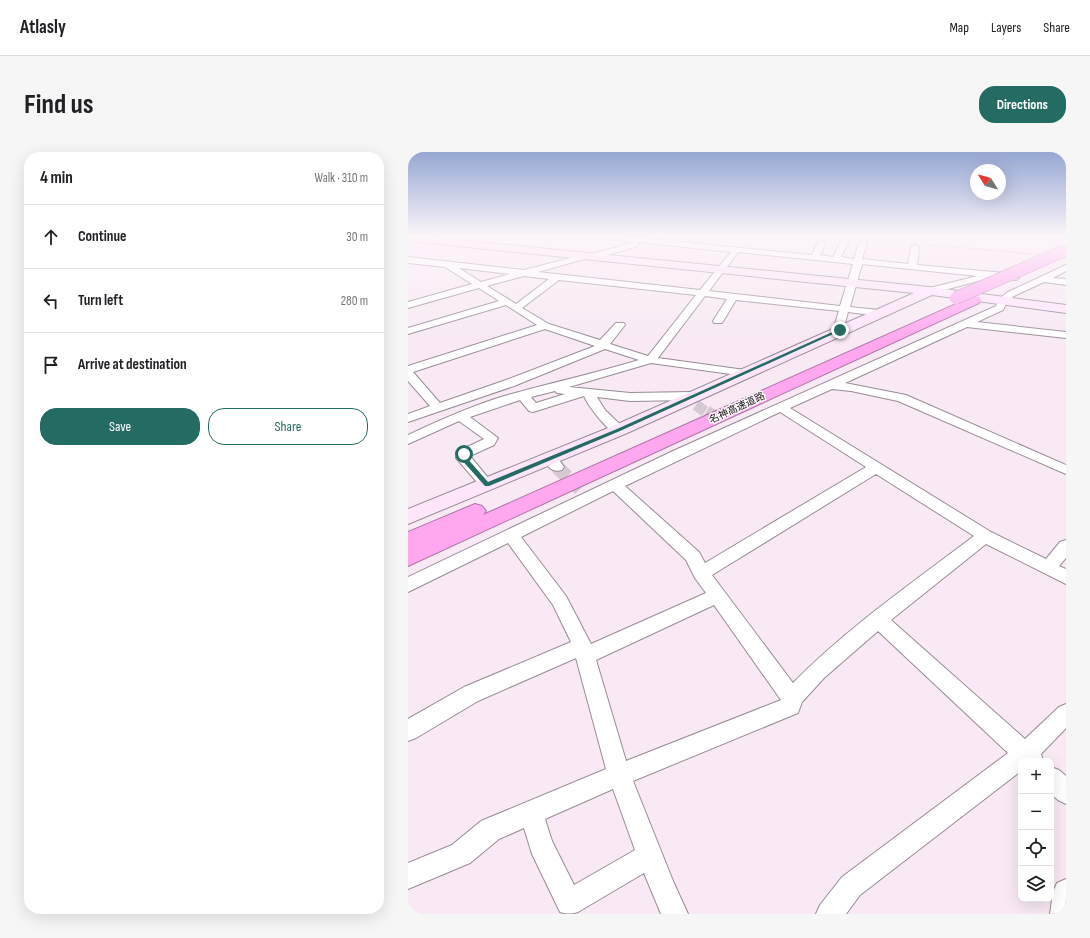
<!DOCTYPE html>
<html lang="en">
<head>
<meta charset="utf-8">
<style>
	body { margin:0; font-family:"Sofia Sans Condensed","Noto Sans JP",sans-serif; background:#f6f6f6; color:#202124 }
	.controls { position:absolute; right:12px; bottom:12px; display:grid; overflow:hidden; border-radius:8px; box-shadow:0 4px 16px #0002 }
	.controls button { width:36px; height:36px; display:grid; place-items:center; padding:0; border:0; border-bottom:1px solid #e0e0e0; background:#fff; color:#202124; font:20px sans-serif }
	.compass { position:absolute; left:562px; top:12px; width:36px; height:36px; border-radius:50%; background:#fff; box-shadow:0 4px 16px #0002; rotate:307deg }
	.stop { position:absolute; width:12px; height:12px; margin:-9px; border:3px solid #236b63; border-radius:50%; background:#fff }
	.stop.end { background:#236b63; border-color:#fff; box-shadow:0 1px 4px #0008 }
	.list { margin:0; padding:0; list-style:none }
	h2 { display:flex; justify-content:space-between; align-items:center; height:52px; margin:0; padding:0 16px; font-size:17px }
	h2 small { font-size:13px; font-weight:400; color:#757577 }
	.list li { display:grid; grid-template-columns:26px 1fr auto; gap:12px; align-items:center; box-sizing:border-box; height:64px; padding:0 16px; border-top:1px solid #e0e0e0 }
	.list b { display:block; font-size:15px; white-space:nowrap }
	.list em { font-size:13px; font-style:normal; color:#757577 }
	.actions { display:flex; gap:8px; padding:12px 16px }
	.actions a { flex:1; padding:9px 0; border:1px solid #236b63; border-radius:16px; text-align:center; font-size:14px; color:#236b63 }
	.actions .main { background:#236b63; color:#fff }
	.icon { flex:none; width:22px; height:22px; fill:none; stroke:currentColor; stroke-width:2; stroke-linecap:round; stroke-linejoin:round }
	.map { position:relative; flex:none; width:658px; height:762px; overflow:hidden; border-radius:16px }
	header { display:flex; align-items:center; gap:24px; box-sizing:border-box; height:56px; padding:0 20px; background:#fff; border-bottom:1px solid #e0e0e0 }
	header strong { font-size:19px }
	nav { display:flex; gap:22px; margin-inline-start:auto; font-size:14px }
	.intro { display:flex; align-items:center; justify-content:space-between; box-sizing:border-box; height:96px; padding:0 24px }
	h1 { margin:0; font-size:28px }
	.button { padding:10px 18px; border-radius:16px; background:#236b63; color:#fff; font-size:14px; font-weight:700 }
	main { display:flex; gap:24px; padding:0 24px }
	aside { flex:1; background:#fff; border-radius:16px; box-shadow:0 4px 16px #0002 }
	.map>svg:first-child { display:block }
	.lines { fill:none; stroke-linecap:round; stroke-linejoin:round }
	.street-tunnel-far1 { stroke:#d7c9d3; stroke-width:11; stroke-dasharray:11 5.5; stroke-linecap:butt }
	.street-tunnel { stroke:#d7c9d3; stroke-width:14; stroke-dasharray:14 7; stroke-linecap:butt }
	.street-casing { stroke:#988b95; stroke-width:2 }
	.secondary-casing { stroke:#988b95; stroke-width:2 }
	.highway-casing { stroke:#af74a4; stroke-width:2 }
	.street { fill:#fff; fill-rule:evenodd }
	.secondary { fill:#ffe5fa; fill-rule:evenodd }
	.highway { fill:#ffa7ef; fill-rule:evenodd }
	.rail { stroke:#8f858d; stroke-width:1.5; stroke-dasharray:1 2; stroke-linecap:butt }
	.highway-bridge-casing { stroke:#af74a4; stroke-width:13; stroke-linecap:butt }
	.highway-bridge { stroke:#ffa7ef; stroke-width:12 }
	.route { fill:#236b63 }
	.labels { text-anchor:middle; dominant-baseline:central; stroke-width:3; stroke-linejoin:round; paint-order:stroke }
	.far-street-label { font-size:10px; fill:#1b161a; stroke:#fdfafc }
</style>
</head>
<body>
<header>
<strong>Atlasly</strong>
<nav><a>Map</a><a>Layers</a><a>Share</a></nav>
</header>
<div class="intro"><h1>Find us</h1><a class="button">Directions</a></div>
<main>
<aside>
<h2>4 min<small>Walk · 310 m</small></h2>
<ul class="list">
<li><svg class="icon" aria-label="ahead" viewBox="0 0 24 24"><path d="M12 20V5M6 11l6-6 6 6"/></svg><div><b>Continue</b></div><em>30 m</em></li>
<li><svg class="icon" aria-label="left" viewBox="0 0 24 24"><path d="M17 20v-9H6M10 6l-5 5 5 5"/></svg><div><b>Turn left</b></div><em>280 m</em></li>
<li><svg class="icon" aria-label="arrive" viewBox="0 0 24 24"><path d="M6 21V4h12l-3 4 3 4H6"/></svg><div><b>Arrive at destination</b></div></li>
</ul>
<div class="actions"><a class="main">Save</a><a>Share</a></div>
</aside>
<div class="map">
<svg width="658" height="762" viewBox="0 0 658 762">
	<rect width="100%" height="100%" fill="#f8e9f4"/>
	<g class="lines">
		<!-- street-tunnel-far1 -->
		<polyline class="street-tunnel-far1" points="288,253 299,261"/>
		<!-- street-tunnel -->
		<g class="street-tunnel">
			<polyline points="298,260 313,270"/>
			<polyline points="149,315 172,337"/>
		</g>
		<!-- street casing -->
		<g class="street-casing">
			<g id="street">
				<path d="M174,83H202L404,103L411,89H414L418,91L412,103L425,105L433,89L437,87L441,89L433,105L446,107L451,91L455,89L459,91L454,107L500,112L503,95L507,93L511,95L509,113L608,122L612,125L608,128L579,125L578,127L521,142L518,141L516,139L518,137L569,124L454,112L442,155L471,158L476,161L471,164L440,160L436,175L437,178L432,181L428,180L426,175L431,159L328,148L314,171H306L305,169L319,147L297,144L250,206L337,218L341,219L343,221L341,223L337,224L243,211L161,235L222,241L285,240L289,241L291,244L289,247L285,248L222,249L189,245L197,258L218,278L216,281C213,282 209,282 206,281C197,275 180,254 176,244L125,260L121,259L112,248L62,265L90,286L86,293L62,304L86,333L84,336L79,338L74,336L48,306L51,299L76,287L51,269L0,292V283C30,269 61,255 93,245C138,232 185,222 231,208L197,197L106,234L0,270V262L22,254L0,229V214L129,173L98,153L0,182V176L91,149L71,136L0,156V150L64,132L37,115L0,111V105L116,118L178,102L181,103L226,90L178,85ZM230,90L323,100L292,138L130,120L180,106L186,107L230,94ZM330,100L445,112L432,154L301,139ZM51,116L102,122L73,130ZM116,124L141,127L108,152L79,134ZM151,128L288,143L240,204L202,192L217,173L216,171H208L192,188L141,172L114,156ZM137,177L187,194L98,228L32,251L5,220ZM147,239L149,241L157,242L128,251L123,245Z"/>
				<polygon points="555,83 563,83 563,84 559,86 556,86"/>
				<path d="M658,113V119L645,126L658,127V133L636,130L606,144L599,149L595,158L569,170L658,180V186L559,175L437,231L498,243L658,313V322L490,249L443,239L424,237L382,256L583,380L638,407L652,390L658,388V406L651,414L658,417V432L578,392L483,468L617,587L651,555L658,552V576L633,602L635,609H613V619L452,743L438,762H408L412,753L434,725L600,601L470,479L416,526L394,550L390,561L225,629L265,729L280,762H253L236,721L170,760C164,762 158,762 152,760L124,702L116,676L91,687L62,711L0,737V711L44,693L73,669L198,617L168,506L70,549L8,586L0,589V567L56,535L163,490L145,453L100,391L0,440V425L265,299L588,154L592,146L600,140ZM372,260L458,315L297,411L291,400L217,334ZM468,322L566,384C504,431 439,476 385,531L304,423ZM205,339L278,408L287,426L298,441L183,492L158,444L113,385ZM306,453L373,548L218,609L188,508ZM205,637L227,698L166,733L144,689L137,667Z"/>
				<path d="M142,303C149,304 152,309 156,315L154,318C144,321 140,315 135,307L137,304Z"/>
				<polygon points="643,615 651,618 658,624 658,652 650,648 643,642"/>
				<polygon points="658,727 658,762 642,762 645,740 649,731"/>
			</g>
		</g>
		<!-- secondary casing -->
		<g class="secondary-casing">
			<polygon id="secondary" points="0,83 521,135 658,153 658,161 524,143 217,282 0,372 0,357 205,274 506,141 0,89"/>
		</g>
		<!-- highway casing -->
		<g class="highway-casing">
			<polygon id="highway" points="566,144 571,145 573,148 571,151 0,414 0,380 67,352 74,354 78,359 75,363"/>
		</g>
		<!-- street -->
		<use href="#street" class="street"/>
		<!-- secondary -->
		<use href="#secondary" class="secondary"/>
		<!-- highway -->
		<use href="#highway" class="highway"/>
		<!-- rail -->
		<polyline class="rail" points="413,83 658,105"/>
		<!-- highway-bridge casing -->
		<g class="highway-bridge-casing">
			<polyline id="highway-bridge" points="548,146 658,98"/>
		</g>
		<!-- highway-bridge -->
		<use href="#highway-bridge" class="highway-bridge"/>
	</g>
	<!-- sky -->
	<linearGradient id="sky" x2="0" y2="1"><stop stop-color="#96a7d3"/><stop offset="0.44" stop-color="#fcf5fa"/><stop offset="1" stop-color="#fcf5fa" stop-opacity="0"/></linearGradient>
	<rect width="658" height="190" fill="url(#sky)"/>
	<!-- route -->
	<polygon class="route" points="431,177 434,178 212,279 81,334 77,334 52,306 54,301 58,301 58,305 80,330 209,277"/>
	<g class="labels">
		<!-- far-street labels -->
		<g class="far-street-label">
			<text transform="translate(329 256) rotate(-25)">名神高速道路</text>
		</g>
	</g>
</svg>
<div class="controls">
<button>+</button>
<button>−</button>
<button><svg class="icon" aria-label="locate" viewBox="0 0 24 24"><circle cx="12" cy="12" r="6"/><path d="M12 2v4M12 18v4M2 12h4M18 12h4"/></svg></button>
<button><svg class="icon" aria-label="layers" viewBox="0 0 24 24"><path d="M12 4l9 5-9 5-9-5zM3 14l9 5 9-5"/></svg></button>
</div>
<svg class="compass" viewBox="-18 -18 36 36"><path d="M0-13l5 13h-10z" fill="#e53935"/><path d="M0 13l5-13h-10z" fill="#757577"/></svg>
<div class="stop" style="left:56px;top:302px"></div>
<div class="stop end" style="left:432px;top:178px"></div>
</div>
</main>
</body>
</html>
